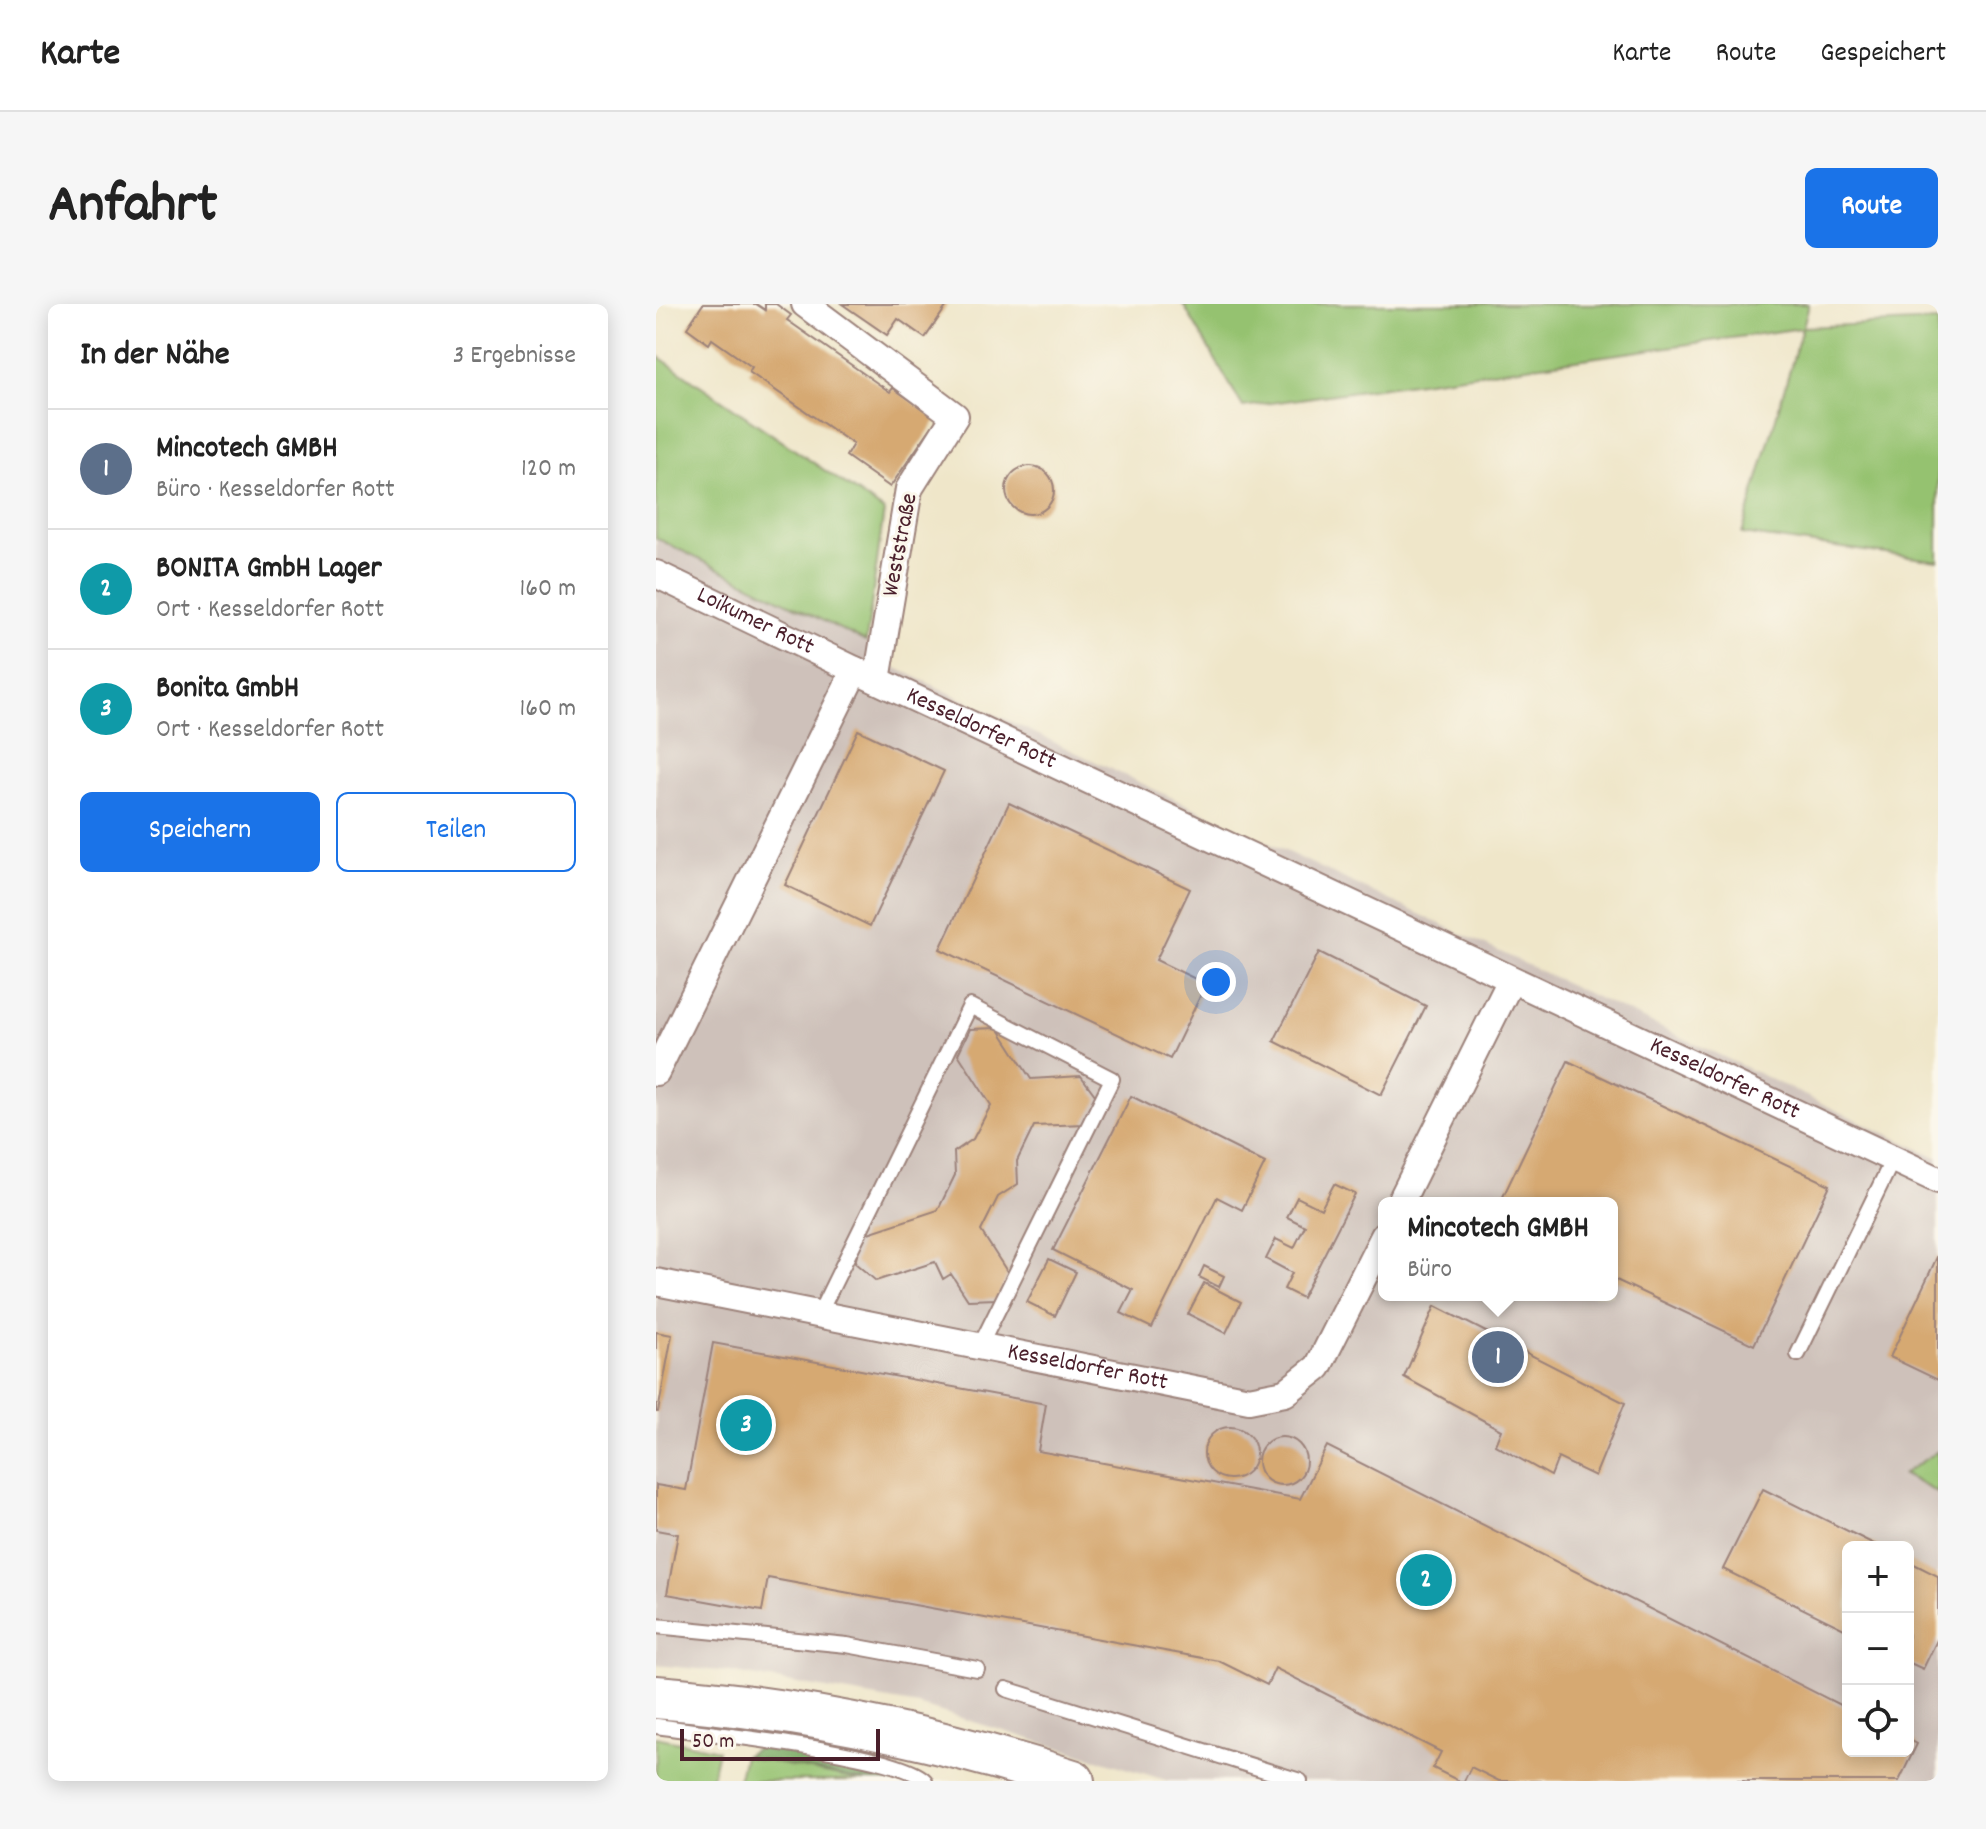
<!DOCTYPE html>
<html lang="de">
<head>
<meta charset="utf-8">
<style>
	body { margin:0; font-family:Dekko,sans-serif; background:#f6f6f6; color:#222 }
	.controls { position:absolute; right:24px; bottom:24px; display:grid; overflow:hidden; border-radius:12px; box-shadow:0 4px 20px #0003 }
	.controls button { width:72px; height:72px; display:grid; place-items:center; padding:0; border:0; border-bottom:2px solid #e0e0e0; background:#fff; color:#222; font:40px sans-serif }
	.scale { position:absolute; left:24px; bottom:20px; width:200px; box-sizing:border-box; padding-left:8px; border:4px solid #4a1f2b; border-top:0; font-size:22px; line-height:28px; white-space:nowrap; color:#4a1f2b; -webkit-text-stroke:6px #fbf7ec; paint-order:stroke }
	.you { position:absolute; left:560px; top:678px; width:28px; height:28px; margin:-20px; border:6px solid #fff; border-radius:50%; background:#1a73e8; box-shadow:0 0 0 12px #1a73e833 }
	.badge { display:grid; place-items:center; width:52px; height:52px; border-radius:50%; background:#1a73e8; color:#fff; font-size:26px; font-weight:700 }
	.pin { position:absolute; translate:-50% -50%; border:4px solid #fff; box-shadow:0 2px 8px #0006 }
	.popup { position:absolute; left:722px; top:893px; width:240px; height:104px; box-sizing:border-box; display:grid; place-content:center; border-radius:12px; background:#fff; filter:drop-shadow(0 2px 6px #0005); font-size:26px; white-space:nowrap; color:#767676 }
	.popup b { font-size:30px; color:#222 }
	.popup::after { content:''; position:absolute; left:50%; top:100%; margin-left:-16px; border:16px solid transparent; border-top-color:#fff }
	.list { margin:0; padding:0; list-style:none }
	h2 { display:flex; justify-content:space-between; align-items:center; height:104px; margin:0; padding:0 32px; font-size:34px }
	h2 small { font-size:26px; font-weight:400; color:#767676 }
	.list li { display:grid; grid-template-columns:52px 1fr auto; gap:24px; align-items:center; box-sizing:border-box; height:120px; padding:0 32px; border-top:2px solid #e0e0e0 }
	.list b { display:block; font-size:30px; white-space:nowrap }
	.list p { margin:0; font-size:26px; white-space:nowrap; color:#767676 }
	.list em { font-size:26px; font-style:normal; color:#767676 }
	.actions { display:flex; gap:16px; padding:24px 32px }
	.actions a { flex:1; padding:18px 0; border:2px solid #1a73e8; border-radius:12px; text-align:center; font-size:28px; color:#1a73e8 }
	.actions .main { background:#1a73e8; color:#fff }
	.icon { flex:none; width:44px; height:44px; fill:none; stroke:currentColor; stroke-width:2; stroke-linecap:round; stroke-linejoin:round }
	.map { position:relative; flex:none; width:1282px; height:1477px; overflow:hidden; border-radius:12px }
	header { display:flex; align-items:center; gap:48px; box-sizing:border-box; height:112px; padding:0 40px; background:#fff; border-bottom:2px solid #e0e0e0 }
	header strong { font-size:38px }
	nav { display:flex; gap:44px; margin-inline-start:auto; font-size:28px }
	.intro { display:flex; align-items:center; justify-content:space-between; box-sizing:border-box; height:192px; padding:0 48px }
	h1 { margin:0; font-size:56px }
	.button { padding:20px 36px; border-radius:12px; background:#1a73e8; color:#fff; font-size:28px; font-weight:700 }
	main { display:flex; gap:48px; padding:0 48px }
	aside { flex:1; background:#fff; border-radius:12px; box-shadow:0 4px 20px #0003 }
	.map>svg:first-child { display:block }
	.industrial { fill:#cec1ba; fill-rule:evenodd }
	.green { fill:#95c270; stroke:#70704e; stroke-width:2 }
	.forest { fill:#78a862; stroke:#616446; stroke-width:2 }
	.building { fill:#d6a972 }
	.lines { fill:none; stroke-linecap:round; stroke-linejoin:round }
	.lane-casing { stroke:#9c827a; stroke-width:18 }
	.street-casing { stroke:#9c827a; stroke-width:30 }
	.primary-casing { stroke:#9c827a; stroke-width:46 }
	.lane { stroke:#fff; stroke-width:14 }
	.street { stroke:#fff; stroke-width:26 }
	.primary { stroke:#fff; stroke-width:42 }
	.labels { text-anchor:middle; dominant-baseline:central; stroke-width:6; stroke-linejoin:round; paint-order:stroke }
	.street-label { font-size:24px; fill:#4a1f2b; stroke:#fbf7ec }
</style>
</head>
<body>
<header>
<strong>Karte</strong>
<nav><a>Karte</a><a>Route</a><a>Gespeichert</a></nav>
</header>
<div class="intro"><h1>Anfahrt</h1><a class="button">Route</a></div>
<main>
<aside>
<h2>In der Nähe<small>3 Ergebnisse</small></h2>
<ul class="list">
<li><span class="badge" style="background:#5c6f8a">1</span><div><b>Mincotech GMBH</b><p>Büro · Kesseldorfer Rott</p></div><em>120 m</em></li>
<li><span class="badge" style="background:#0f9aa8">2</span><div><b>BONITA GmbH Lager</b><p>Ort · Kesseldorfer Rott</p></div><em>160 m</em></li>
<li><span class="badge" style="background:#0f9aa8">3</span><div><b>Bonita GmbH</b><p>Ort · Kesseldorfer Rott</p></div><em>160 m</em></li>
</ul>
<div class="actions"><a class="main">Speichern</a><a>Teilen</a></div>
</aside>
<div class="map">
<svg width="1282" height="1477" viewBox="0 0 1282 1477">
	<rect width="100%" height="100%" fill="#fbf7ec"/>
	<filter id="ink" filterUnits="userSpaceOnUse"><feTurbulence type="fractalNoise" baseFrequency=".0125" numOctaves="2"/><feDisplacementMap in="SourceGraphic" scale="16" xChannelSelector="R" yChannelSelector="G"/><feConvolveMatrix kernelMatrix="1 2 1 2 8 2 1 2 1" color-interpolation-filters="sRGB"/></filter>
	<filter id="wash" filterUnits="userSpaceOnUse"><feTurbulence type="fractalNoise" baseFrequency=".006" numOctaves="4" result="noise"/><feDisplacementMap in="SourceGraphic" scale="32" xChannelSelector="R" yChannelSelector="G"/><feGaussianBlur stdDeviation="1.8" result="paint"/><feColorMatrix in="noise" values="0 0 0 0 0 0 0 0 0 0 0 0 0 0 0 0 0 1.4 0 .05"/><feComposite in="paint" operator="in"/></filter>
	<g filter="url(#wash)">
		<rect width="100%" height="100%" fill="#efe6c9"/>
		<!-- industrial -->
		<path class="industrial" d="M0,234L210,338L236,362L1282,854V1477H513L262,1401L74,1368L0,1361ZM728,899H956V991H728ZM1192,1243H1252V1447H1192Z"/>
		<!-- green -->
		<g class="green">
			<polygon points="527,0 1153,0 1147,23 1282,17 1282,257 1086,230 1146,24 587,103"/>
			<polygon points="0,51 228,207 210,338 0,234"/>
			<polygon points="1282,1147 1282,1189 1246,1170 1247,1170"/>
			<polygon points="0,1433 62,1446 55,1477 0,1477"/>
			<polygon points="88,1452 208,1477 82,1477"/>
		</g>
		<!-- forest -->
		<polygon class="forest" points="101,1444 117,1445 242,1472 255,1477 208,1477 88,1452"/>
		<g id="blocks">
			<!-- building -->
			<g class="building">
				<polygon points="47,0 100,0 109,6 109,0 120,0 135,11 131,16 234,88 237,84 281,115 234,183 190,152 197,140 93,68 96,63 56,35 53,40 31,24"/>
				<polygon points="186,0 292,0 269,34 242,15 231,31"/>
				<circle cx="374" cy="186" r="24"/>
				<polygon points="202,426 288,467 214,622 129,581"/>
				<polygon points="353,499 534,585 500,656 550,680 514,755 284,645"/>
				<polygon points="663,648 770,702 725,791 618,737"/>
				<polygon points="342,724 375,775 425,772 442,795 428,820 378,822 361,857 362,880 342,893 325,927 352,969 341,995 312,996 295,970 287,975 279,958 220,977 199,959 206,931 282,906 299,871 298,848 317,835 335,801 302,750 314,725"/>
				<polygon points="912,757 1174,881 1098,1041 956,974 956,899 844,899"/>
				<polygon points="475,792 609,859 586,906 561,893 496,1024 465,1009 477,986 397,946"/>
				<polygon points="678,880 699,890 646,994 628,985 636,969 610,955 620,935 638,944 649,922 631,913 641,893 665,905"/>
				<polygon points="1282,951 1282,1076 1234,1053"/>
				<polygon points="393,955 420,968 399,1012 371,998"/>
				<polygon points="548,962 568,972 563,983 543,973"/>
				<polygon points="548,979 585,998 570,1029 532,1010"/>
				<polygon points="779,1002 969,1099 939,1172 902,1154 895,1172 839,1141 845,1126 748,1073"/>
				<polygon points="0,1028 16,1031 2,1108 0,1108"/>
				<polygon points="57,1039 390,1100 382,1147 644,1195 671,1142 1192,1405 1192,1447 1252,1447 1252,1435 1261,1440 1243,1477 843,1477 815,1463 808,1477 803,1477 777,1464 785,1448 619,1364 611,1381 563,1357 112,1274 106,1307 11,1290 22,1230 0,1226 0,1181 30,1186"/>
				<circle cx="574" cy="1149" r="26"/>
				<circle cx="626" cy="1157" r="24"/>
				<polygon points="1107,1185 1224,1243 1192,1243 1192,1327 1067,1265"/>
				<polygon points="1252,1257 1282,1272 1282,1334 1267,1365 1252,1358"/>
			</g>
		</g>
	</g>
	<g filter="url(#ink)">
		<use href="#blocks" fill-opacity="0" stroke="#9c827a" stroke-width="2"/>
		<g class="lines">
			<!-- lane casing -->
			<g class="lane-casing">
				<g id="lane">
					<polyline points="163,1010 314,702 456,775 324,1042"/>
					<polyline points="1142,1050 1237,855"/>
					<polyline points="0,1322 191,1341 321,1365"/>
					<polyline points="350,1385 644,1477"/>
					<path d="M0,1422C46,1429 246,1449 269,1477"/>
				</g>
			</g>
			<!-- street casing -->
			<g class="street-casing">
				<g id="street">
					<polyline points="149,0 299,112 253,185 221,376"/>
					<path id="s1" d="M0,270L199,366L1282,876"/>
					<polyline points="0,768 199,366"/>
					<polyline points="744,899 855,676"/>
					<path id="s2" d="M0,978L593,1096L629,1089L662,1063L728,932"/>
				</g>
			</g>
			<!-- primary casing -->
			<g class="primary-casing">
				<path id="primary" d="M0,1393C141,1404 282,1433 417,1477"/>
			</g>
			<!-- lane -->
			<use href="#lane" class="lane"/>
			<!-- street -->
			<use href="#street" class="street"/>
			<!-- primary -->
			<use href="#primary" class="primary"/>
		</g>
	</g>
	<g class="labels">
		<!-- street labels -->
		<g class="street-label">
			<text transform="translate(245 241) rotate(-79)">Weststraße</text>
			<text stroke="none"><textPath href="#s1" startOffset="110">Loikumer Rott</textPath></text>
			<text stroke="none"><textPath href="#s1" startOffset="360">Kesseldorfer Rott</textPath></text>
			<text stroke="none"><textPath href="#s1" startOffset="1182">Kesseldorfer Rott</textPath></text>
			<text stroke="none"><textPath href="#s2" startOffset="440">Kesseldorfer Rott</textPath></text>
		</g>
	</g>
</svg>
<div class="controls">
<button>+</button>
<button>−</button>
<button><svg class="icon" aria-label="locate" viewBox="0 0 24 24"><circle cx="12" cy="12" r="6"/><path d="M12 2v4M12 18v4M2 12h4M18 12h4"/></svg></button>
</div>
<div class="scale">50 m</div>
<div class="you"></div>
<div class="pin badge" style="left:842px;top:1053px;background:#5c6f8a">1</div>
<div class="popup"><b>Mincotech GMBH</b>Büro</div>
<div class="pin badge" style="left:770px;top:1276px;background:#0f9aa8">2</div>
<div class="pin badge" style="left:90px;top:1121px;background:#0f9aa8">3</div>
</div>
</main>
</body>
</html>
